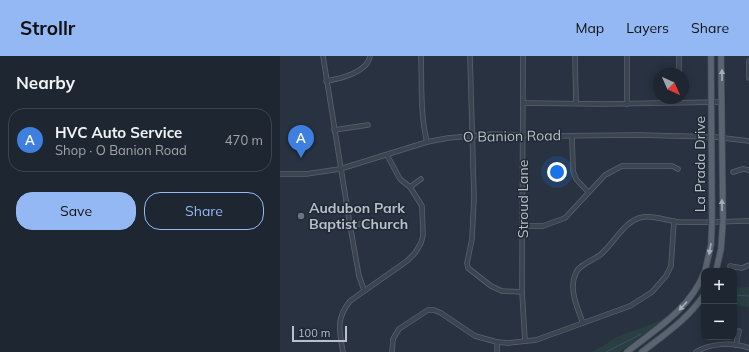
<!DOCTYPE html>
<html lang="en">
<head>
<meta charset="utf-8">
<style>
	body { margin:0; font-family:Mulish,sans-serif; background:#2b323d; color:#f1f3f6 }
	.controls { position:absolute; right:12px; bottom:12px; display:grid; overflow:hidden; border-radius:8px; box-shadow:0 2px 10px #0003 }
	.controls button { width:36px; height:36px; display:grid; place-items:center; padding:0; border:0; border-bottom:1px solid #3c434d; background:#1e2631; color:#f1f3f6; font:20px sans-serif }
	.compass { position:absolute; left:373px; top:12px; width:36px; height:36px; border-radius:50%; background:#1e2631; box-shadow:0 2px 10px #0003; rotate:135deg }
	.scale { position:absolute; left:12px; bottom:10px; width:55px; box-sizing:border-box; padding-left:4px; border:2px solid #b9bfcb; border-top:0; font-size:11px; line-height:14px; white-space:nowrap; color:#b9bfcb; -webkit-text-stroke:3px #202936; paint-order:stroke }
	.you { position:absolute; left:277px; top:116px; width:14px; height:14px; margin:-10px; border:3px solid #fff; border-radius:50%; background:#1a73e8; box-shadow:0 0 0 6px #1a73e833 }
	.badge { display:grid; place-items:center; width:26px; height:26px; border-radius:50%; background:#94b8f4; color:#fff; font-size:13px; font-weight:700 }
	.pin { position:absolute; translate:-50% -33px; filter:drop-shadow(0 1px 2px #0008) }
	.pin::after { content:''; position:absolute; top:21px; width:14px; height:12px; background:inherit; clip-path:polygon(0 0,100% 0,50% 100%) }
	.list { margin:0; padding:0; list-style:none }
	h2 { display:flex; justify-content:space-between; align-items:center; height:52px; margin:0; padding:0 16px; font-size:17px }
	h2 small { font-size:13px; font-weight:400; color:#a1a5ab }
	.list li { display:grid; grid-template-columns:26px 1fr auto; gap:12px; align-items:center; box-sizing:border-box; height:64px; margin:0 8px 8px; padding:0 8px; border:1px solid #3c434d; border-radius:16px }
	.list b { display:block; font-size:15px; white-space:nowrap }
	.list p { margin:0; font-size:13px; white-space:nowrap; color:#a1a5ab }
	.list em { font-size:13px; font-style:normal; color:#a1a5ab }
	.actions { display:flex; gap:8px; padding:12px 16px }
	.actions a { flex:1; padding:9px 0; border:1px solid #94b8f4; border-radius:16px; text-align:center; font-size:14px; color:#94b8f4 }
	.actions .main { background:#94b8f4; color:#111 }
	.map { position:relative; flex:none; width:469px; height:296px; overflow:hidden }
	header { display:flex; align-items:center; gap:24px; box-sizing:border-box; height:56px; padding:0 20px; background:#94b8f4; color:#111 }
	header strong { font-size:19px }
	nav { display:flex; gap:22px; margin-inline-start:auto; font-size:14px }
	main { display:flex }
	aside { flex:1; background:#1e2631 }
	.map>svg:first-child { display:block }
	.green { fill:#2a3f42 }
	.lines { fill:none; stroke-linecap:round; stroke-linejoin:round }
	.stream { stroke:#3e4f69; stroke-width:1 }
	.minor-casing { stroke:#5a626e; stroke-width:5.5 }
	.major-casing { stroke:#454d5a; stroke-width:7 }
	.minor { stroke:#3c4451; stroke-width:4 }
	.major { stroke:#5a6370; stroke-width:5.5 }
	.oneway { fill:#a6adb9 }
	.worship-dot { fill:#6b7280; stroke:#202936; stroke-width:1.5 }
	.labels { text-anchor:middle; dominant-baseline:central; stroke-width:3; stroke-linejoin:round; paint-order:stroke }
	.street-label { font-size:14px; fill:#b9bfcb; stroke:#202936 }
	.poi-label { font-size:14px; font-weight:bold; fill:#b9bfcb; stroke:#202936; text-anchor:start }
</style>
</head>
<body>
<header>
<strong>Strollr</strong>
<nav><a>Map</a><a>Layers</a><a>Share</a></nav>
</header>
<main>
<aside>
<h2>Nearby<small></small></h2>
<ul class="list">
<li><span class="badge" style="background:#3f7fe0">A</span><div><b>HVC Auto Service</b><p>Shop · O Banion Road</p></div><em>470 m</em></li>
</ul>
<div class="actions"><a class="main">Save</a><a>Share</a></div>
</aside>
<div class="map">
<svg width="469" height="296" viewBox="0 0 469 296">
	<rect width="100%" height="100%" fill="#283241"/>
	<!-- green -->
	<g class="green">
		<polygon points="469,231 469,251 454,249 454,232"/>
		<path d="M387,261L340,296H310C320,293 328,286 337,281C354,274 371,269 387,261Z"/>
	</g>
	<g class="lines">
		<!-- stream -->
		<g class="stream">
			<polyline points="454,239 469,240"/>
			<polyline points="326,296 361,278"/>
		</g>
		<!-- minor casing -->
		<g class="minor-casing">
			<g id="minor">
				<polyline points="43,0 70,169 79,220 84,234"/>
				<path d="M141,0C142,29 140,58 147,86"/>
				<polyline points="190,0 194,142 192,183 187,207 188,212 211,230 222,235 242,236"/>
				<polyline points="243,0 242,236 245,285"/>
				<polyline points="295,0 296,47"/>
				<polyline points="347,0 347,48"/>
				<polyline points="399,0 399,18"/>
				<polyline points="469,5 469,22"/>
				<path d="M46,25C60,23 88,16 90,0"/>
				<polyline points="243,47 323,48 442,46"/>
				<polyline points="54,74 88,69"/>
				<polyline points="292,80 293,115 296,123 308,136"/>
				<polyline points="453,116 463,113 469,114"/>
				<polyline points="0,118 26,118 60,113 147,86 168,82 213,78 266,80 360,79 435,81 469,85"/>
				<polyline points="130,131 141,123"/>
				<polyline points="70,169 89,167"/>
				<polyline points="243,170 263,170 285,162 325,119 342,110 392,110 398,113"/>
				<polyline points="450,210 462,212 469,209"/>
				<path d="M303,267C298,254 288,232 296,217C299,209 313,204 320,199C334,188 344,164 363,161C375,159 387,165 399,166C422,167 446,165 469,165"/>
				<polyline points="456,289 459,275"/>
				<path d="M63,296C59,275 56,262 70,245L127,205L135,197L141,187L143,179L142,150L130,131L120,123L107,99"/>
				<polyline points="112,296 113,283 119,273 148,254 154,254 161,257 195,280 217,286 228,287 256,284 350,250 372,236 386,220 391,210 394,165"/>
				<polyline points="217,296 217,286"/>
				<path d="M416,296C431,287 453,286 469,292"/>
			</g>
		</g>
		<!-- major casing -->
		<g class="major-casing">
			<g id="major">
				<polyline points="425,215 431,189 432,166 431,0"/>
				<polyline points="436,215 441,193 443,165 441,0"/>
				<path d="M347,296C376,273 410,253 424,217"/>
				<path d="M362,296C385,278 408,263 424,239"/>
			</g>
		</g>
		<!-- minor -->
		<use href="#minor" class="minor"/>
		<!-- major -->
		<use href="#major" class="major"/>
	</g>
	<!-- one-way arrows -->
	<defs><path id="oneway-solid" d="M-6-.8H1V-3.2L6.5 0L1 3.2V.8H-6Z"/></defs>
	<g class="oneway">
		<use href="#oneway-solid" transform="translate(442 19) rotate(-90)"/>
		<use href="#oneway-solid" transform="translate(442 149) rotate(-91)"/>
		<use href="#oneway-solid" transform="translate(430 193) rotate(100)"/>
		<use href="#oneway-solid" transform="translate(403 250) rotate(133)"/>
	</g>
	<!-- markers -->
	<circle class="worship-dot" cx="21" cy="160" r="4"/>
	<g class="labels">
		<!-- street labels -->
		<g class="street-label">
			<text transform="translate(232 80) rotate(-1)">O Banion Road</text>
			<text transform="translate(420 108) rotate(-90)">La Prada Drive</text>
			<text transform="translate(243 143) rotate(-90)">Stroud Lane</text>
		</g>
		<!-- poi labels -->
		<g class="poi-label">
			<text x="29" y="152">Audubon Park<tspan x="29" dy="16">Baptist Church</tspan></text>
		</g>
	</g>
</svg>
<div class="controls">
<button>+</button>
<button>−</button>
</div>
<svg class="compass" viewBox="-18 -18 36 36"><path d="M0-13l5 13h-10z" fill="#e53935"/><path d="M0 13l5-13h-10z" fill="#a1a5ab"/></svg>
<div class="scale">100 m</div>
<div class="you"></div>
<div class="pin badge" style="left:21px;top:102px;background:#3f7fe0">A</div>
</div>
</main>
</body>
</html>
